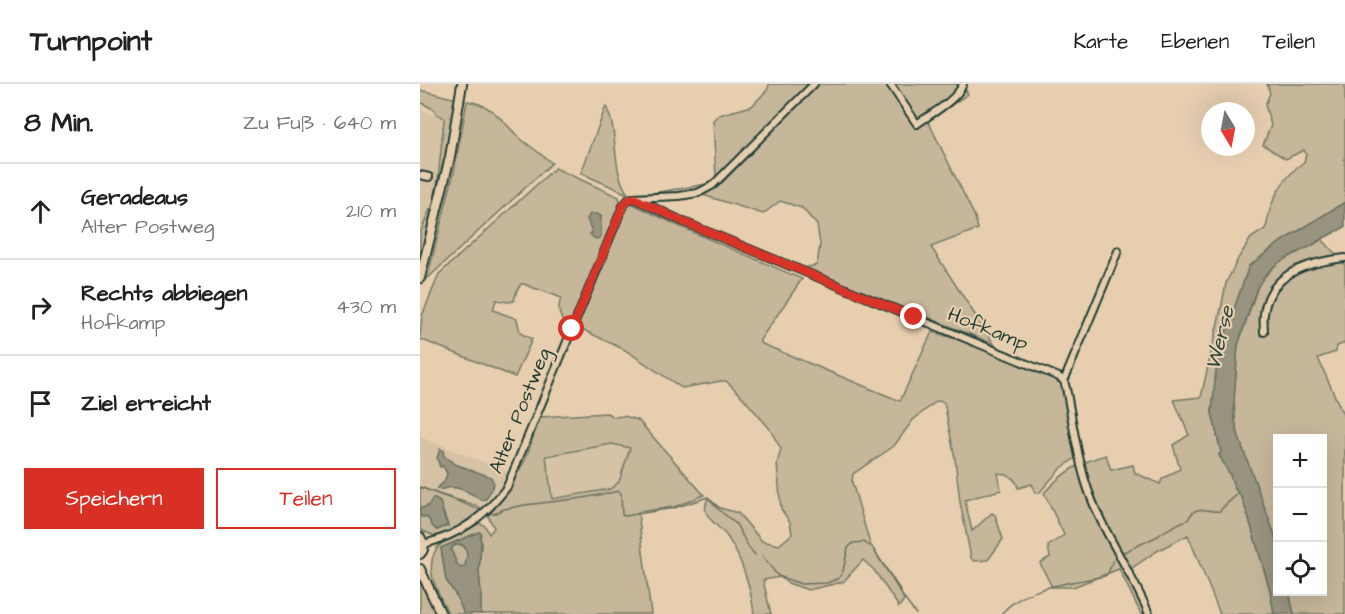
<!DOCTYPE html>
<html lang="de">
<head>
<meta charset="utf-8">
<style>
	body { margin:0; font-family:"Architects Daughter",sans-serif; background:#f6f6f6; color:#202124 }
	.controls { position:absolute; right:18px; bottom:18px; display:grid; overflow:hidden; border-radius:0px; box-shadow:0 6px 24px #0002 }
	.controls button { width:54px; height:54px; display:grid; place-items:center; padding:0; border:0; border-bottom:2px solid #e0e0e0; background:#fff; color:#202124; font:30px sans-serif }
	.compass { position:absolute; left:781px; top:18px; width:54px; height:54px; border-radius:50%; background:#fff; box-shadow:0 6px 24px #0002; rotate:170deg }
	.stop { position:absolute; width:18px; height:18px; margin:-14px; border:4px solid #d93025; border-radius:50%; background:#fff }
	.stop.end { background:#d93025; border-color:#fff; box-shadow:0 2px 6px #0008 }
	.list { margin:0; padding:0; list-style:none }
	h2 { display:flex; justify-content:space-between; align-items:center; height:78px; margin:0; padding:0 24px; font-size:26px }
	h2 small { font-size:20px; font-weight:400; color:#757577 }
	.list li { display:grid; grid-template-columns:39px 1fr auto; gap:18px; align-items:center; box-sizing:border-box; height:96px; padding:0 24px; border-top:2px solid #e0e0e0 }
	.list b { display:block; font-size:22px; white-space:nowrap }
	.list p { margin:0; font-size:20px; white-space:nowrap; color:#757577 }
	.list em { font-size:20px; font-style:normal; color:#757577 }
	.actions { display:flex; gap:12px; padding:18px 24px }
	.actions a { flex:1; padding:14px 0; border:2px solid #d93025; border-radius:0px; text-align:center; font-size:21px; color:#d93025 }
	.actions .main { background:#d93025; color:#fff }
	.icon { flex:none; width:33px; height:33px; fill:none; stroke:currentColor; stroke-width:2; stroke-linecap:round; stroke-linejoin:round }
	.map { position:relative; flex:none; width:925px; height:530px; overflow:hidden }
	header { display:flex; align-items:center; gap:36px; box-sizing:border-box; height:84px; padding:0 30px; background:#fff; border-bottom:2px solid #e0e0e0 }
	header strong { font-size:28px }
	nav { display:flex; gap:33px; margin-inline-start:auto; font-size:21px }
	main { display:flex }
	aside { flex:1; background:#fff }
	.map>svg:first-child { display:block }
	.built { fill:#d6c2a4 }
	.green { fill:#c6b69a; stroke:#727a67; stroke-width:1.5; fill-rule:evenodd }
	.water { fill:#98947f; stroke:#687161; stroke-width:1.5; fill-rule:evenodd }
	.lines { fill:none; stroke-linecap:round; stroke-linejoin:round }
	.stream { stroke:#687161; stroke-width:1.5 }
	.minor-casing { stroke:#1f3d34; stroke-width:10 }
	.major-casing { stroke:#1f3d34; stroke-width:12 }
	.minor { stroke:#e7ceaf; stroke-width:6 }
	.major { stroke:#e7ceaf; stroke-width:8 }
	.route { stroke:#d93025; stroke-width:8 }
	.labels { text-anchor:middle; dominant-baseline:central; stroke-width:4.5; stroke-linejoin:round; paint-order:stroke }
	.street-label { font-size:20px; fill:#1f3d34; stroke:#e7ceaf }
	.water-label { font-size:21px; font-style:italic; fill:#2b463c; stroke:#e7ceaf }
</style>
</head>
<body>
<header>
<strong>Turnpoint</strong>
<nav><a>Karte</a><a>Ebenen</a><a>Teilen</a></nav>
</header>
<main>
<aside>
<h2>8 Min.<small>Zu Fuß · 640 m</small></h2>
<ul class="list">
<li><svg class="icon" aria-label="ahead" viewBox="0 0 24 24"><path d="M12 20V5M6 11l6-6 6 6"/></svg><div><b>Geradeaus</b><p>Alter Postweg</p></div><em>210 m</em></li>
<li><svg class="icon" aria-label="right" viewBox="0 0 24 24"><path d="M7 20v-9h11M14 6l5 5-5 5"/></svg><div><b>Rechts abbiegen</b><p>Hofkamp</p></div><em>430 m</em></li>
<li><svg class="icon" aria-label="arrive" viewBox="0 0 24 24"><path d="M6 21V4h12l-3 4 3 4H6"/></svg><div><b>Ziel erreicht</b></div></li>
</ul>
<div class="actions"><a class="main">Speichern</a><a>Teilen</a></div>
</aside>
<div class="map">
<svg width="925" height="530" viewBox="0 0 925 530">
	<rect width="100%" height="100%" fill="#e7ceaf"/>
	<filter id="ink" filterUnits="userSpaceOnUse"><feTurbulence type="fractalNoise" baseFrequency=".0167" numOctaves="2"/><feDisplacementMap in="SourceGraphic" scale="12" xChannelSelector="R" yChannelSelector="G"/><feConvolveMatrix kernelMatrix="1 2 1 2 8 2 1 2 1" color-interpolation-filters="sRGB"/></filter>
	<g filter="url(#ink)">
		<!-- built -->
		<g class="built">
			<polygon points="0,25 24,36 21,71 17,95 10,125 0,150"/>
			<polygon points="0,353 89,388 79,407 63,427 0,403"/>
			<polygon points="192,360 210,364 199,398 190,405 132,415 126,372"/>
		</g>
		<!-- green -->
		<g class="green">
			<path d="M349,0H386L388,2L315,77L285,104L272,108L212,112L161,89L186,22C188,28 191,34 192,40C197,64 194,90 208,110L232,109L288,100L296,93L293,36L299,31L332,22L348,5Z"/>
			<polygon points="399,0 542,0 548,10 508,37 555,133 558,145 511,163 574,260 384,184 397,181 400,160 397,141 382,124 360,117 343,130 283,111 298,103"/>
			<path d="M847,0H925V118L862,157L829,182L800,265L801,268L796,287L792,328L801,369L799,371L810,391L815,405L822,414L829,435L850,506L854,530H800L768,451L737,467L712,484L704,485L726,530H721L699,485L653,503H632L620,479L630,473L628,462L644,451L624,409C644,387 658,379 686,371L691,386L713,381L715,389L740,400L742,395L760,385L753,361L769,351L754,316L781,313L801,225L806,199L819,173L831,154L845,145C848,139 848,132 850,126C855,108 869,88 884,78L886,70L884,66L866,75L843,61L851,41L845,21L850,9Z"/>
			<polygon points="0,6 37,15 23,92 0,182 0,150 10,125 12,126 18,95 24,36 24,34 16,30 15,26 0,18"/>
			<path d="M47,17C75,21 82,38 101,55C111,63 122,71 132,79L7,195L34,88Z"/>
			<path d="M135,84L199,113L201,119L187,158L151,245C140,237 136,227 141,214C129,208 116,206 104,200H101L97,206L94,217L88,218L76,216L73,226L97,235L100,249L112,255L95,293L0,255L2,232L19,190Z"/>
			<path d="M210,118L211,120H213L261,143L382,195L340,256V259L480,317L512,248C555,259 596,277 637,294L641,298L644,305L657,373L640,385L619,409H615L612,400L598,404C596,394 588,390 578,389L581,406L545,416L552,447L572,429L575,431L583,455L568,476L554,477L551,474L540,418L535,375L525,323L523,318L517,317L493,336L474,362L433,390L432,398L450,460L479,504L484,516L479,523L454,486L443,476L423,498L388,506L368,499L360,493L343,496L351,530H334C331,504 322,475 308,454C302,445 290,438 286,428C284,423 286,419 288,414L300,424L318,429L342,457L359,461L372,450L370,438L361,425L357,380L361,365L349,344L319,309L306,297H301L262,304L205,266L157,243L188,172L185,170L204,125Z"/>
			<polygon points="902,155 918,173 925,172 925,259 917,262 916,268 898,274 925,335 925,530 874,530 869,508 902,508 902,354 858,354 857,457 824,369 816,343 814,317 818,261 839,199 858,178 893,161"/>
			<path d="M187,329L194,333L204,332L218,336L284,411L254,423L218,428L231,530H61V510L59,488L61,458L59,448L21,464L26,496L37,513L44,530H29C17,508 0,478 22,459C34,452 48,446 60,439L65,442L69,450L74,444L68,432L85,412L106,374L120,333ZM192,360L210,364L199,398L190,405L132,415L126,372Z"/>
			<path d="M0,403L63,427C53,434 30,453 18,452C12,452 5,448 0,445V432L8,434L16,446L28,442C26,434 22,426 20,418C12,419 7,423 0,425Z"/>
			<path d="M38,460L44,462C49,469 48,477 44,484L38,483L31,466L32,463Z"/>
			<polygon points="0,494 18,530 0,530"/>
		</g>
		<!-- water -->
		<g class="water">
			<path d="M925,118V143L898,157L893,161C868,173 849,179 836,206L818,261L814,317V332L819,354L857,457L858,508H869L874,530H854L850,506L829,435L822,414L815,405L810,391L799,371L801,368L792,328L796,287L801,268L800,265L829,182L862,157Z"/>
			<polygon points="170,130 177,130 181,132 181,152 177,155 174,154 170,150 172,148 171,144 170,143 167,135"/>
			<path d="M20,365L23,366L24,372L35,380L71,393L74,400L66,415L61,416C50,408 34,399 21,406L16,405L24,398L27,390L23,382L20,383L17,374Z"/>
			<polygon points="13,414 20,418 25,436 28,441 18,446 13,443 8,434 0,432 0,425 8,422"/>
			<path d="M59,448L61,449L60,455L61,457L59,488L61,510V530H44L37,513L26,496L21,464ZM41,460C49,465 47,474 45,482L41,484L37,480L31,466L34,461Z"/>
		</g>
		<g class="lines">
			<!-- stream -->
			<g class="stream">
				<polyline points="0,403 21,411 58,422 63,426"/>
				<polyline points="70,429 74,430 84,425 105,421 163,414 199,407 201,410 202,431 205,432 254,424 288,413 298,425 316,440 329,464 335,471"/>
				<path d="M454,467C469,487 479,511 496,530"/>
				<path d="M702,469L738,452C742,448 762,437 768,436C776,418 787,429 800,427C805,420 813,415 819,409"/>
				<polyline points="342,472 358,492 381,500 407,499 419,494 423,487 428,464 433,459 444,458 449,462"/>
				<path d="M581,530C604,502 651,499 685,492L688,489L695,473"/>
			</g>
			<!-- minor casing -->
			<g class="minor-casing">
				<g id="minor">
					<path d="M470,0L497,40C512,29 536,17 543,0"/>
					<polyline points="0,91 9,93"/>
					<path d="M214,114L264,138L639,293L644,297L646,304C652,334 656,366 665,396C679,444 710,484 729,530"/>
					<path d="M844,248C844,242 843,236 844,230C849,188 890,178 925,174"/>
					<polyline points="644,297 698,167"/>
					<path d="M4,460C40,451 64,433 87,403L203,122L209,115L214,114L259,112L278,109L293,101L394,0"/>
				</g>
			</g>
			<!-- major casing -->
			<g class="major-casing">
				<g id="major">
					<polyline points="0,194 30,73 42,0"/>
					<path d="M0,453C4,459 5,465 0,470"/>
					<polyline points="0,485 21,530"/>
				</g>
			</g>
			<!-- minor -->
			<use href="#minor" class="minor"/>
			<!-- major -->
			<use href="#major" class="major"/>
		</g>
	</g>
	<g class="lines" filter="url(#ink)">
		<!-- route -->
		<polyline class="route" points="152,245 203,122 209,115 214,114 264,138 494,233"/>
	</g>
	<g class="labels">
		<!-- street labels -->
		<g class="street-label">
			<text transform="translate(568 245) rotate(22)">Hofkamp</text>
			<text transform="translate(100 327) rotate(-68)">Alter Postweg</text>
		</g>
		<!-- water labels -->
		<g class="water-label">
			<text transform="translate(800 254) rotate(-76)">Werse</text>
		</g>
	</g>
</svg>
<div class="controls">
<button>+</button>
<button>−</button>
<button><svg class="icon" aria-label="locate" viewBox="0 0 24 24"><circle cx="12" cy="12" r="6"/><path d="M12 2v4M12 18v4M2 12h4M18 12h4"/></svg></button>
</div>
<svg class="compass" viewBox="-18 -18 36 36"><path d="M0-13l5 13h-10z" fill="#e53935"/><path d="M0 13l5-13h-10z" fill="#757577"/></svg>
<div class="stop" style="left:152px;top:245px"></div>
<div class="stop end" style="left:494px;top:233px"></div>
</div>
</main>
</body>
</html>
